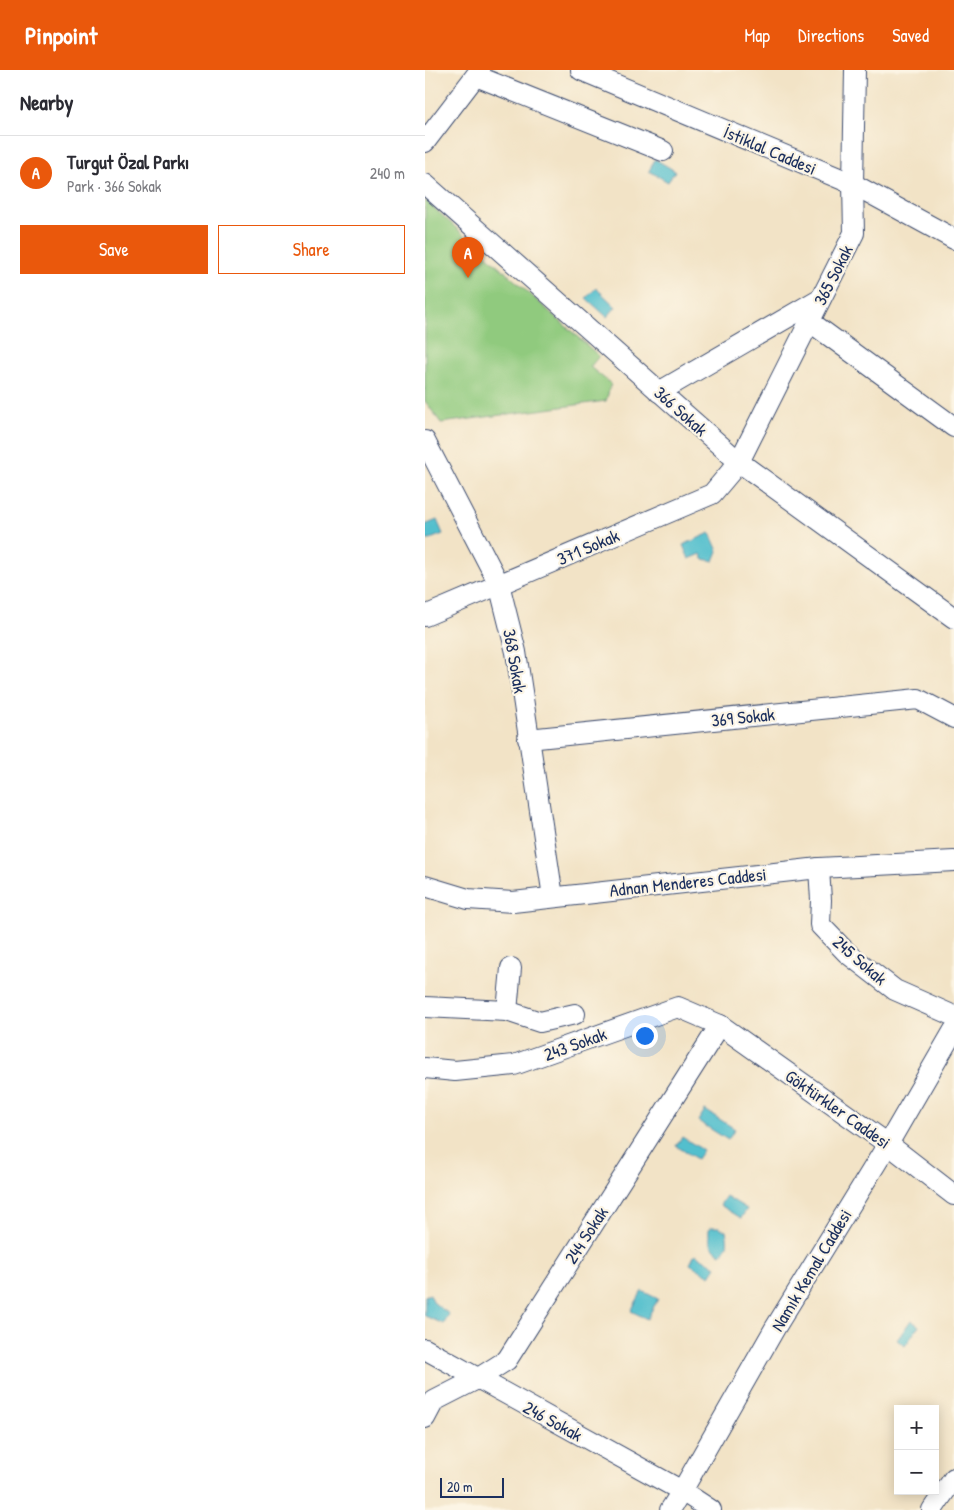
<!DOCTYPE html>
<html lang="en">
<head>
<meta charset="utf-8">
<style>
	body { margin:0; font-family:"Patrick Hand",sans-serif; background:#f7f7f7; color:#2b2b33 }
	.controls { position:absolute; right:15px; bottom:15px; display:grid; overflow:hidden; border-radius:0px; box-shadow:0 2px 12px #0003 }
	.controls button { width:45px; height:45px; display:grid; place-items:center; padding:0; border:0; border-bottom:1px solid #e1e1e2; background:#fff; color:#2b2b33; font:25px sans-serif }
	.scale { position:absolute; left:15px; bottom:12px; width:64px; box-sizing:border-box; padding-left:5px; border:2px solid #1b2f5e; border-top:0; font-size:14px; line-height:18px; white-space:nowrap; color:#1b2f5e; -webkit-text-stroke:4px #fcf5e5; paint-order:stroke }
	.you { position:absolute; left:219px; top:965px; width:18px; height:18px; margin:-12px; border:4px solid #fff; border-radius:50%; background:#1a73e8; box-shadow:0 0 0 8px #1a73e833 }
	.badge { display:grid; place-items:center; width:32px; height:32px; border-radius:50%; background:#ea580c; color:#fff; font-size:16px; font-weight:700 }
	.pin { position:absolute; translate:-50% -41px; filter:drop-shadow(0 1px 2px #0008) }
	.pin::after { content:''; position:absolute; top:26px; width:18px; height:15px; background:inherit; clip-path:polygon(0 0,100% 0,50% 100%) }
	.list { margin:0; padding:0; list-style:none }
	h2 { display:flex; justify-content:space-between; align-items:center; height:65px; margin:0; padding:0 20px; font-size:21px }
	h2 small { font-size:16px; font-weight:400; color:#7c7c81 }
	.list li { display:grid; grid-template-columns:32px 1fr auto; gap:15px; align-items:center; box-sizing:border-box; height:75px; padding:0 20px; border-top:1px solid #e1e1e2 }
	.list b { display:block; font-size:19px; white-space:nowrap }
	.list p { margin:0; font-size:16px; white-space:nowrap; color:#7c7c81 }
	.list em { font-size:16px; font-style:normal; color:#7c7c81 }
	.actions { display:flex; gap:10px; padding:15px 20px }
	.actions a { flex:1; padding:11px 0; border:1px solid #ea580c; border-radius:0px; text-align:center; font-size:18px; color:#ea580c }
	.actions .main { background:#ea580c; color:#fff }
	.map { position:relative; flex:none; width:529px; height:1440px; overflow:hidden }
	header { display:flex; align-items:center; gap:30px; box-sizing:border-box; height:70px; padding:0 25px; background:#ea580c; color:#fff }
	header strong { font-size:24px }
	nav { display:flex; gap:28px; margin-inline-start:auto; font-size:18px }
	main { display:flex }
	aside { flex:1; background:#fff }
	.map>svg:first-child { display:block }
	.green { fill:#90ca7e; stroke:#567c6e }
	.water { fill:#53bfcd; stroke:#377796 }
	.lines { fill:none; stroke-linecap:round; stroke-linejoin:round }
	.minor-casing { stroke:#3b4a6e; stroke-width:22 }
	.minor { stroke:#fff; stroke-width:20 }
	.labels { text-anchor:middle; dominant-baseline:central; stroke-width:4.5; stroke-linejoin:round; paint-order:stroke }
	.street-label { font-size:18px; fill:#1b2f5e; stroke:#fcf5e5 }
</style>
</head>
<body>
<header>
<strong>Pinpoint</strong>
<nav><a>Map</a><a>Directions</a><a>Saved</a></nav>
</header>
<main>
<aside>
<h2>Nearby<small></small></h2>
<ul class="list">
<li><span class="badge">A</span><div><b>Turgut Özal Parkı</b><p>Park · 366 Sokak</p></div><em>240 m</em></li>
</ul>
<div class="actions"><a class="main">Save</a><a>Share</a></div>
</aside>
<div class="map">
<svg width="529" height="1440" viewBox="0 0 529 1440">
	<rect width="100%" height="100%" fill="#fcf5e5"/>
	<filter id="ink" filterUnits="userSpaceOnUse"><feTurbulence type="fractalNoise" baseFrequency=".02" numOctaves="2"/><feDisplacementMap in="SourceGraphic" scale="10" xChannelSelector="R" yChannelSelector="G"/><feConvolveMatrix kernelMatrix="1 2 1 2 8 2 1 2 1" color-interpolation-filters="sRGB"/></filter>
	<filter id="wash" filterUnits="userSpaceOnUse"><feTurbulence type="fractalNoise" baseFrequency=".0096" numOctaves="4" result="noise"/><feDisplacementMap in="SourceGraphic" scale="20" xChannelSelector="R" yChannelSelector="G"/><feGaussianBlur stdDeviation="1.12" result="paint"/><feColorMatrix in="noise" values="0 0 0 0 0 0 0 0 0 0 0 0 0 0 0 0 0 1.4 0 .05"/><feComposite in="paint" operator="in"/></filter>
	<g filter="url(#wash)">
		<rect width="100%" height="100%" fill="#f2e3c6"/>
		<!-- green -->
		<polygon class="green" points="0,130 174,286 165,297 186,314 181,331 16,353 0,331"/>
		<!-- water -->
		<g class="water">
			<polygon points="230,89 250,101 243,112 224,101"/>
			<polygon points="171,218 191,237 182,247 161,228"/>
			<polygon points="12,450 18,464 0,471 0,455"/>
			<polygon points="285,463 293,481 289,491 278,489 276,484 264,489 258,475"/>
			<polygon points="280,1040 310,1059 303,1070 273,1051"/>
			<polygon points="257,1067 278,1080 272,1089 251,1076"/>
			<polygon points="301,1126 322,1139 316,1148 295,1135"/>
			<path d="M287,1157H294L301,1161C303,1172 304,1176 296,1184C286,1178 283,1171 284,1159Z"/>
			<polygon points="270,1184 291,1197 285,1206 265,1194"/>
			<polygon points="217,1221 233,1229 222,1249 206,1241"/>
			<polygon points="5,1224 9,1233 24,1244 19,1254 0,1246 0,1226"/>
			<polygon points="486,1250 494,1256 480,1276 472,1270"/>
		</g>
	</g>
	<g filter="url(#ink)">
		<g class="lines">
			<!-- minor casing -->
			<g class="minor-casing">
				<g id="minor">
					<polyline points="156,0 428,114 529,169"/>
					<polyline points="51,6 238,81"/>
					<polyline points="0,72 55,0"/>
					<polyline points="0,114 314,392 529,548"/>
					<polyline points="384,251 529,357"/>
					<polyline points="234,322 396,228"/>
					<polyline points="0,371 74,514 91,582 128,827"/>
					<polyline points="0,546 287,424 314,392 429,163 428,114 430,0"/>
					<polyline points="103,669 493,629 529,648"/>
					<polyline points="394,798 396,830 395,855 422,883 470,920 529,946"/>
					<polyline points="0,816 43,829 88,832 394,798 529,791"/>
					<polyline points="0,937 82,941 115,952 150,944"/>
					<polyline points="82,941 86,898"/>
					<polyline points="0,998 30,1001 89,995 253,937 295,955 463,1074 529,1125"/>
					<polyline points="0,1279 257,1421 286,1440"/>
					<polyline points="0,1348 9,1331 52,1309 82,1290 295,955"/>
					<polyline points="245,1440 257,1421 350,1258 463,1074 529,960"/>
					<polyline points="507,1440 529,1408"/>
				</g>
			</g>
			<!-- minor -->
			<use href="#minor" class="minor"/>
		</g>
	</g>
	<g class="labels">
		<!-- street labels -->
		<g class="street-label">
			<text transform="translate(345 80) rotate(23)">İstiklal Caddesi</text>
			<text transform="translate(408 205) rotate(-63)">365 Sokak</text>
			<text transform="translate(256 341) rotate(42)">366 Sokak</text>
			<text transform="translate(163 477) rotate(-23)">371 Sokak</text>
			<text transform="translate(90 591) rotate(80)">368 Sokak</text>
			<text transform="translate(318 647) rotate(-6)">369 Sokak</text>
			<text transform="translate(263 812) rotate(-6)">Adnan Menderes Caddesi</text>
			<text transform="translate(435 890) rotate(41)">245 Sokak</text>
			<text transform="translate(150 974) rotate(-20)">243 Sokak</text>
			<text transform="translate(413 1039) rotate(35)">Göktürkler Caddesi</text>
			<text transform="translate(161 1165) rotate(-57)">244 Sokak</text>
			<text transform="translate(386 1200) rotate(-59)">Namık Kemal Caddesi</text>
			<text transform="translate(128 1351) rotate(29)">246 Sokak</text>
		</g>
	</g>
</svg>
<div class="controls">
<button>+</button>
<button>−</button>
</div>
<div class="scale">20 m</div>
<div class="you"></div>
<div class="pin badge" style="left:43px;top:208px">A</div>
</div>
</main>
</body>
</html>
